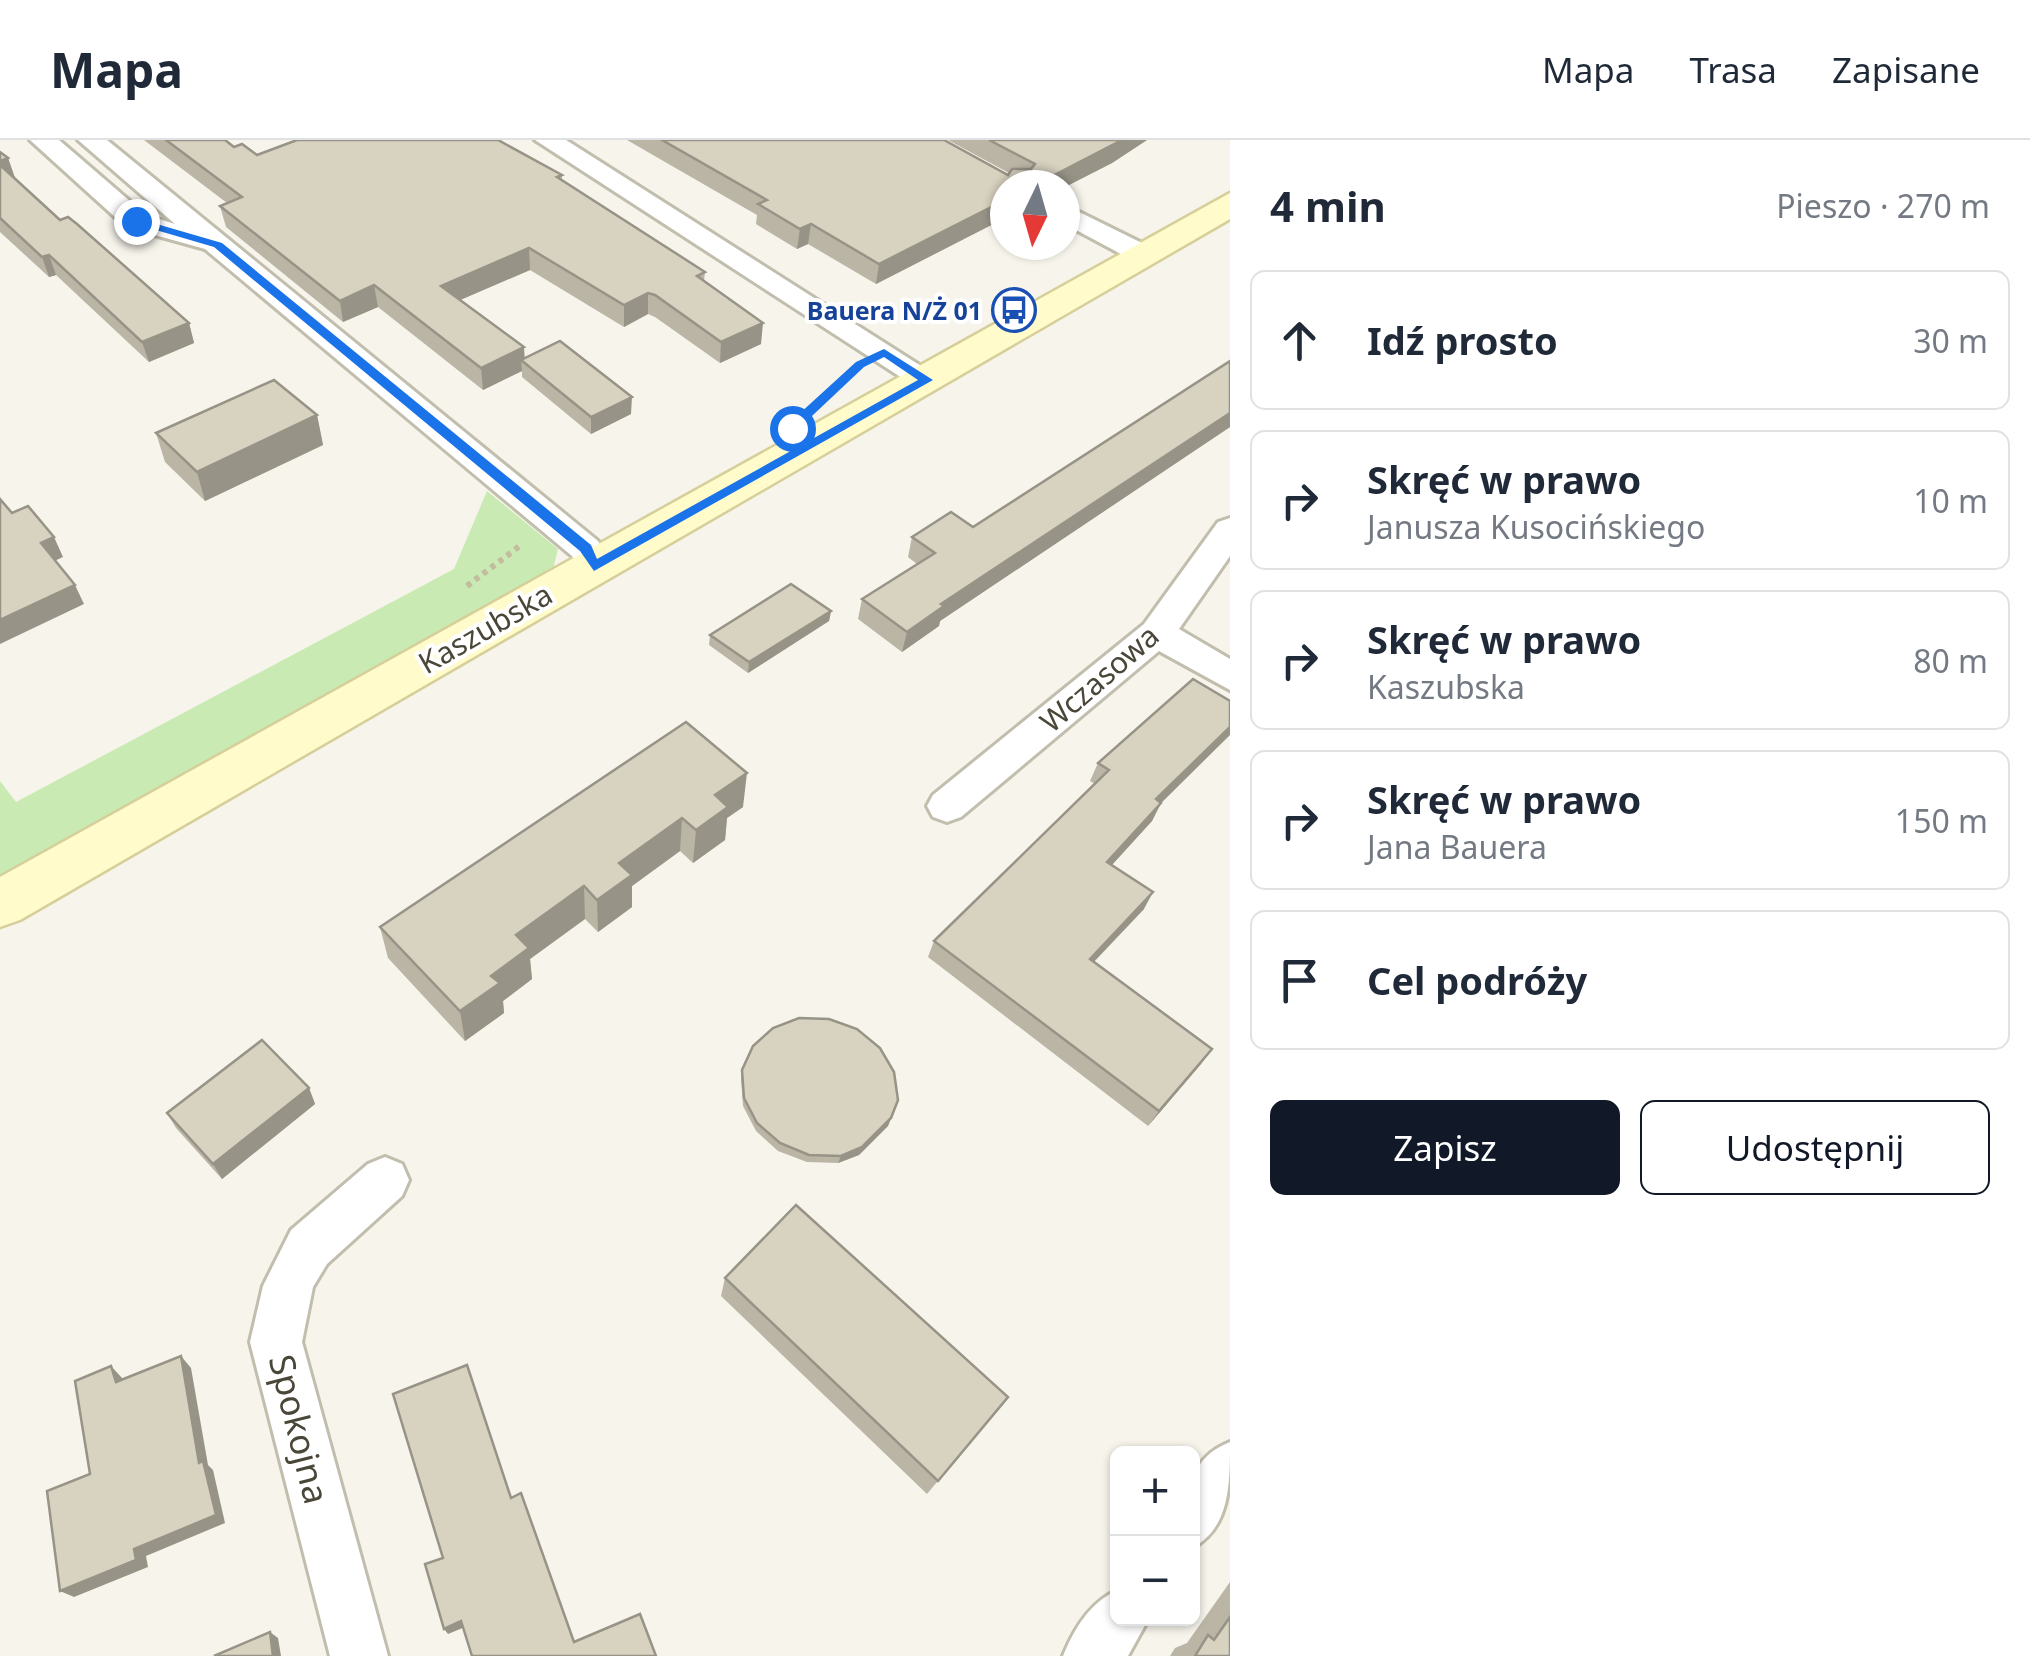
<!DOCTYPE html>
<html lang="pl">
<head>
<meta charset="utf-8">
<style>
	body { margin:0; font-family:"Noto Sans",sans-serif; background:#f6f6f7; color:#1f2937 }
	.controls { position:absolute; right:30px; bottom:30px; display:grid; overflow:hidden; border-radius:15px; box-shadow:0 2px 8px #0004 }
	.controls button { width:90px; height:90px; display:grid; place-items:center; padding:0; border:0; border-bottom:2px solid #e0e1e3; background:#fff; color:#1f2937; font:50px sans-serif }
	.compass { position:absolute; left:990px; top:30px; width:90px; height:90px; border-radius:50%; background:#fff; box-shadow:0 2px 8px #0004; rotate:185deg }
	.stop { position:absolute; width:30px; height:30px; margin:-22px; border:8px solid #1a73e8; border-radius:50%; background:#fff }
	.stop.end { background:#1a73e8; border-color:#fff; box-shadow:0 2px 10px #0008 }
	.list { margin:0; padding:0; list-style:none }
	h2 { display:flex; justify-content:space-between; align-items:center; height:130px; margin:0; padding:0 40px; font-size:42px }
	h2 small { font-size:32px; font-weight:400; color:#747a83 }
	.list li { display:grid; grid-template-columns:65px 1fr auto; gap:30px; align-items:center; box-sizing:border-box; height:140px; margin:0 20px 20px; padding:0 20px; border:2px solid #e0e1e3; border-radius:15px }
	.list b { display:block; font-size:38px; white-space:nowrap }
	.list p { margin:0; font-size:32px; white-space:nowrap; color:#747a83 }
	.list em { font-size:32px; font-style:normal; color:#747a83 }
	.actions { display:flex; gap:20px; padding:30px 40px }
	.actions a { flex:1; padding:22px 0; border:2px solid #111827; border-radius:15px; text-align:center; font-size:35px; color:#111827 }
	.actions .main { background:#111827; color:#fff }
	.icon { flex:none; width:55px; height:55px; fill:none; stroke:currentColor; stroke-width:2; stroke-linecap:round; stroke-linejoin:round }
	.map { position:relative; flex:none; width:1230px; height:1516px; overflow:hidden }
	header { display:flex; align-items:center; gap:60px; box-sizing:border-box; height:140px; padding:0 50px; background:#fff; border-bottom:2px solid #e0e1e3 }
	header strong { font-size:48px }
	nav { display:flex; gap:55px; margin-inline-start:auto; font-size:35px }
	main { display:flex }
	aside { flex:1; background:#fff }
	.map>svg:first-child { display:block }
	.green { fill:#c9eab3 }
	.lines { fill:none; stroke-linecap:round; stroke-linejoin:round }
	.minor-casing { stroke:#c2bead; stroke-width:6 }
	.secondary-casing { stroke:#d6cf9a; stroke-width:5 }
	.path { stroke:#c4bc9e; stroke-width:6; stroke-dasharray:5 5; stroke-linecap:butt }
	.minor { fill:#fff; fill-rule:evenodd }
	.secondary { fill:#fffbcb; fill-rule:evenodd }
	.wall { fill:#bab5a5 }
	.shaded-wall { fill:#979386 }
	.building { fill:#d8d2c0; stroke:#979386; stroke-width:2.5 }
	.route { fill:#1a73e8 }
	.labels { text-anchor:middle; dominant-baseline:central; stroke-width:8; stroke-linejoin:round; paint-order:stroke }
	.far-transit-label { font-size:25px; font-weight:bold; fill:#164399; stroke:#fff; text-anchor:end }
	.street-label { font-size:30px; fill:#4a4638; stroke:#fff }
	.near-street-label { font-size:35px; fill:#4a4638; stroke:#fff }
</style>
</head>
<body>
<header>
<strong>Mapa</strong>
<nav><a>Mapa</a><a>Trasa</a><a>Zapisane</a></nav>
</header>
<main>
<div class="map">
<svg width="1230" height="1516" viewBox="0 0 1230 1516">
	<rect width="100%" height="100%" fill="#f6f4eb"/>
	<!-- green -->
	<polygon class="green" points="487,351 558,409 552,433 0,742 0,641 16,662 454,429"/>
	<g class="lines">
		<!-- minor casing -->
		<g class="minor-casing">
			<g id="minor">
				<polygon points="30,0 59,0 146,75 175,84 78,0 107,0 598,401 612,426 606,435 594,438 582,435 572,416 205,109 126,87"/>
				<polygon points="535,0 566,0 943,240 927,249 916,247"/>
				<polygon points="1065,65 1154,109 1158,115 1154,121 1134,121 1065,84"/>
				<polygon points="1230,378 1230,416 1179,489 1230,519 1230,550 1159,511 961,677 947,682 933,677 927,666 933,655 1144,484 1218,382"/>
				<polygon points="385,1017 402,1024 409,1040 402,1056 327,1124 313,1147 302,1202 388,1516 330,1516 250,1202 263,1146 291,1090 368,1024"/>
				<path d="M1230,1302C1230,1345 1230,1388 1192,1408C1192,1362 1180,1322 1230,1302Z"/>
				<path d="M1118,1450V1478H1149L1128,1516H1063C1074,1489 1090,1462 1118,1450Z"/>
			</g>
		</g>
		<!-- secondary casing -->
		<g class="secondary-casing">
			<polygon id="secondary" points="1230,53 1230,79 20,780 0,787 0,737"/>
		</g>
		<!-- path -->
		<polyline class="path" points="467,446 521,405"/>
		<!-- minor -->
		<use href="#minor" class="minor"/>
		<!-- secondary -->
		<use href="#secondary" class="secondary"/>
	</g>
	<!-- wall -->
	<g class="wall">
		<polygon points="144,0 225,0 234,7 257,15 562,35 562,40 705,132 704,141 761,204 720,223 655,177 648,174 624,187 530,130 460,160 525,218 631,274 591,294 522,237 522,231 483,250 378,167 343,182 226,87 220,66 227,63"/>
		<polygon points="627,0 944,0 1008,35 1009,33 948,0 1147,0 1112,23 1065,47 1065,45 1005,45 1005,78 876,144 808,104 797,109 756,84 757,75"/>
		<polygon points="0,12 8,18 15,38 60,80 189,183 194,203 149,222 56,135 49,137 0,92"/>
		<polygon points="1230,221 1230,287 940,481 939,486 902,512 858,479 862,459 917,424 908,417 912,397 973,387"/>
		<polygon points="317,275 323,305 205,361 165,322 156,293"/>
		<polygon points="831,471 829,481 748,533 709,505 710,495"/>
		<polygon points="686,582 743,667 727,678 725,700 693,723 680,711 632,746 632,767 598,792 585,779 530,819 532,839 503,861 504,873 465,901 388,818 380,787"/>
		<polygon points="1098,623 1161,663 1152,681 1112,725 1144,769 1094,822 1201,924 1148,986 928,817 934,801 1095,644 1090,641"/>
		<polygon points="742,930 898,960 888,986 859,1015 838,1023 807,1022 778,1011 756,991 743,966 741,938"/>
		<polygon points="309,948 315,964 222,1039 176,988 167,973"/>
		<polygon points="725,1138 1008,1257 927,1354 721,1156"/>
		<polygon points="1230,1442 1230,1516 1170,1516 1175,1508 1187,1503"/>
	</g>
	<!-- shaded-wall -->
	<g class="shaded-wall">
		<polygon points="1122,0 1147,0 1112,23 1065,47 1065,45 1035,45"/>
		<polygon points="8,18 15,38 0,32 0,21"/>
		<polygon points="1005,60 1005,78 876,144 879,124"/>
		<polygon points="811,84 808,104 797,109 800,89"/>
		<polygon points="529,108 530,130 444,167 441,146"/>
		<polygon points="49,115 56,135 49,137 42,117"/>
		<polygon points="374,145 378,167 343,182 340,161"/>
		<polygon points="648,153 648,174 624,187 624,165"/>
		<polygon points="189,183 194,203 149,222 142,202"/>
		<polygon points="763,183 761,204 720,223 721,202"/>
		<polygon points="524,207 525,223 521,220 522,231 483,250 481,228"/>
		<polygon points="632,257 631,274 591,294 591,277"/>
		<polygon points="1230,273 1230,287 940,481 939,486 902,512 907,492 941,464"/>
		<polygon points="317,275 323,305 205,361 197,332"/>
		<polygon points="54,397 63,417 50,423 41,403"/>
		<polygon points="75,445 84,464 0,504 0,480"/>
		<polygon points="831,471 829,481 748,533 749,522"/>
		<polygon points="1230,587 1230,595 1147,677 1156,659"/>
		<polygon points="747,633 743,667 727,678 725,700 693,723 696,690 715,655"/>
		<polygon points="1161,663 1152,681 1099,739 1107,722"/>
		<polygon points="682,678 680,711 632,746 632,767 598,792 597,760 619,723"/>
		<polygon points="584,746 585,779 530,819 532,839 503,861 504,873 465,901 460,871 491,836 516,795"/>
		<polygon points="1153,752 1144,769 1081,835 1090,819"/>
		<polygon points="1212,909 1201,924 1148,986 1159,971"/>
		<polygon points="309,948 315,964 222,1039 213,1024"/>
		<polygon points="891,978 888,986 859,1015 838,1023 841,1016"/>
		<polygon points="181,1216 191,1228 208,1325 213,1330 225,1383 146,1416 148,1427 74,1457 60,1451 134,1409 199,1323"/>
		<polygon points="111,1226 122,1238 127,1253 116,1242"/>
		<polygon points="461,1481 465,1487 448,1494 444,1489"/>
		<polygon points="270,1492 278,1498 281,1516 273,1516"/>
	</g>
	<!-- building -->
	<g class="building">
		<polygon points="166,0 225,0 234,7 242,4 257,15 297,0 498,0 562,35 557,37 705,132 697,136 763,183 721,202 655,155 648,153 624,165 529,108 441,146 524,207 481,228 374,145 340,161 220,66 242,57"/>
		<polygon points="662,0 944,0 1008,35 1012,29 1031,29 1035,24 989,0 1122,0 1035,45 1005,45 1005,60 879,124 811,84 800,89 758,64 767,60"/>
		<polygon points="0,12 8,18 0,21"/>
		<polygon points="0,25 60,80 68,77 77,84 189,183 142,202 49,115 42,117 0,78"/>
		<polygon points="560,201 632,257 591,277 521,220"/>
		<polygon points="1230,221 1230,273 941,464 944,466 907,492 862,459 935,413 912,397 951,372 973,387"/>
		<polygon points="274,240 317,275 197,332 156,293"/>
		<polygon points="0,359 12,373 28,366 54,397 41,403 75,445 0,480"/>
		<polygon points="791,444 831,471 749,522 710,495"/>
		<polygon points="1193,539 1230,561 1230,587 1156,659 1161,663 1107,722 1153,752 1090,819 1212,909 1159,971 934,801 1109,630 1098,623"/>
		<polygon points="686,582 747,633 715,655 728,667 696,690 682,678 619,723 632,735 597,760 584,746 516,795 529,808 491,836 500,843 460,871 380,787"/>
		<polygon points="799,878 829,879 857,889 880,908 894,932 898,960 891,978 862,1007 841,1016 809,1015 780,1003 757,983 744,958 742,930 753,906 773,888"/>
		<polygon points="262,900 309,948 213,1024 167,973"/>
		<polygon points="796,1065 1008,1257 938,1341 725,1138"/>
		<polygon points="181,1216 199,1323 203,1321 216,1375 134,1409 136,1420 60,1451 47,1351 90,1334 75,1241 111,1226 116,1242"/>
		<polygon points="467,1225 511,1358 521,1353 574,1502 640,1474 656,1516 472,1516 461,1481 444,1489 425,1424 443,1418 393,1254"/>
		<polygon points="1230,1477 1230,1516 1195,1516 1208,1495 1214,1500"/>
		<polygon points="270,1492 273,1516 214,1516"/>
	</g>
	<!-- route -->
	<polygon class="route" points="136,78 222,103 591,405 597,419 918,240 884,217 864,227 796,291 787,291 787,285 856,222 884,209 933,240 594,431 580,411 214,107 132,83"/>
	<!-- icons -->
	<defs>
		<g id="bus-ring" transform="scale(2.25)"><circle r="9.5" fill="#fff" stroke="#1a4fb4" stroke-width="1.5"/><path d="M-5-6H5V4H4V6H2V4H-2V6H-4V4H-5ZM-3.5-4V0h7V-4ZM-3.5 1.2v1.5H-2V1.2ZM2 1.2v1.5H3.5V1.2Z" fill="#1a4fb4"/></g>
	</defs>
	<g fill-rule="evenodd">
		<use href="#bus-ring" x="1014" y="170"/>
	</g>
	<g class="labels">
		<!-- far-transit labels -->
		<g class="far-transit-label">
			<text x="982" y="170">Bauera N/Ż 01</text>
		</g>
		<!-- street labels -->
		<g class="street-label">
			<text transform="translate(485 488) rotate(-30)">Kaszubska</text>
			<text transform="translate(1099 538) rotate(-41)">Wczasowa</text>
		</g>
		<!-- near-street labels -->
		<g class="near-street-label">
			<text transform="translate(300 1289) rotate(76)">Spokojna</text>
		</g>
	</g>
</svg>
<div class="controls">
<button>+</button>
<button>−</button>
</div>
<svg class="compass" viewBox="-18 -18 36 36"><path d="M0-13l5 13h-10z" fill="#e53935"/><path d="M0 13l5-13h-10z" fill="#747a83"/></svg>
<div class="stop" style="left:792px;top:288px"></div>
<div class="stop end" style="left:136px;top:81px"></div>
</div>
<aside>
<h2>4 min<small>Pieszo · 270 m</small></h2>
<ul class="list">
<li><svg class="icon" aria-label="ahead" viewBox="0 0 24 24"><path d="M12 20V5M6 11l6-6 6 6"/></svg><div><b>Idź prosto</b></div><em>30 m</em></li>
<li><svg class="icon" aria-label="right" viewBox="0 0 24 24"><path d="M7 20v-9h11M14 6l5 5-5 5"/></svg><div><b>Skręć w prawo</b><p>Janusza Kusocińskiego</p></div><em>10 m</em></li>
<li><svg class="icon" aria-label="right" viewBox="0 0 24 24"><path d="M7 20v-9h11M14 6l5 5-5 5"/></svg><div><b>Skręć w prawo</b><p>Kaszubska</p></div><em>80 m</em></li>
<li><svg class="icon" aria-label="right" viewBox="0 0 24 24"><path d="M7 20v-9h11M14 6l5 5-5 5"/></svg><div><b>Skręć w prawo</b><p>Jana Bauera</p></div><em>150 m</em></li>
<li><svg class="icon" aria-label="arrive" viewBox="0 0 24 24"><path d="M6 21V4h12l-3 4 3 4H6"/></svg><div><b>Cel podróży</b></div></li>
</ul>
<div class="actions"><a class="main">Zapisz</a><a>Udostępnij</a></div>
</aside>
</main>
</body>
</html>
